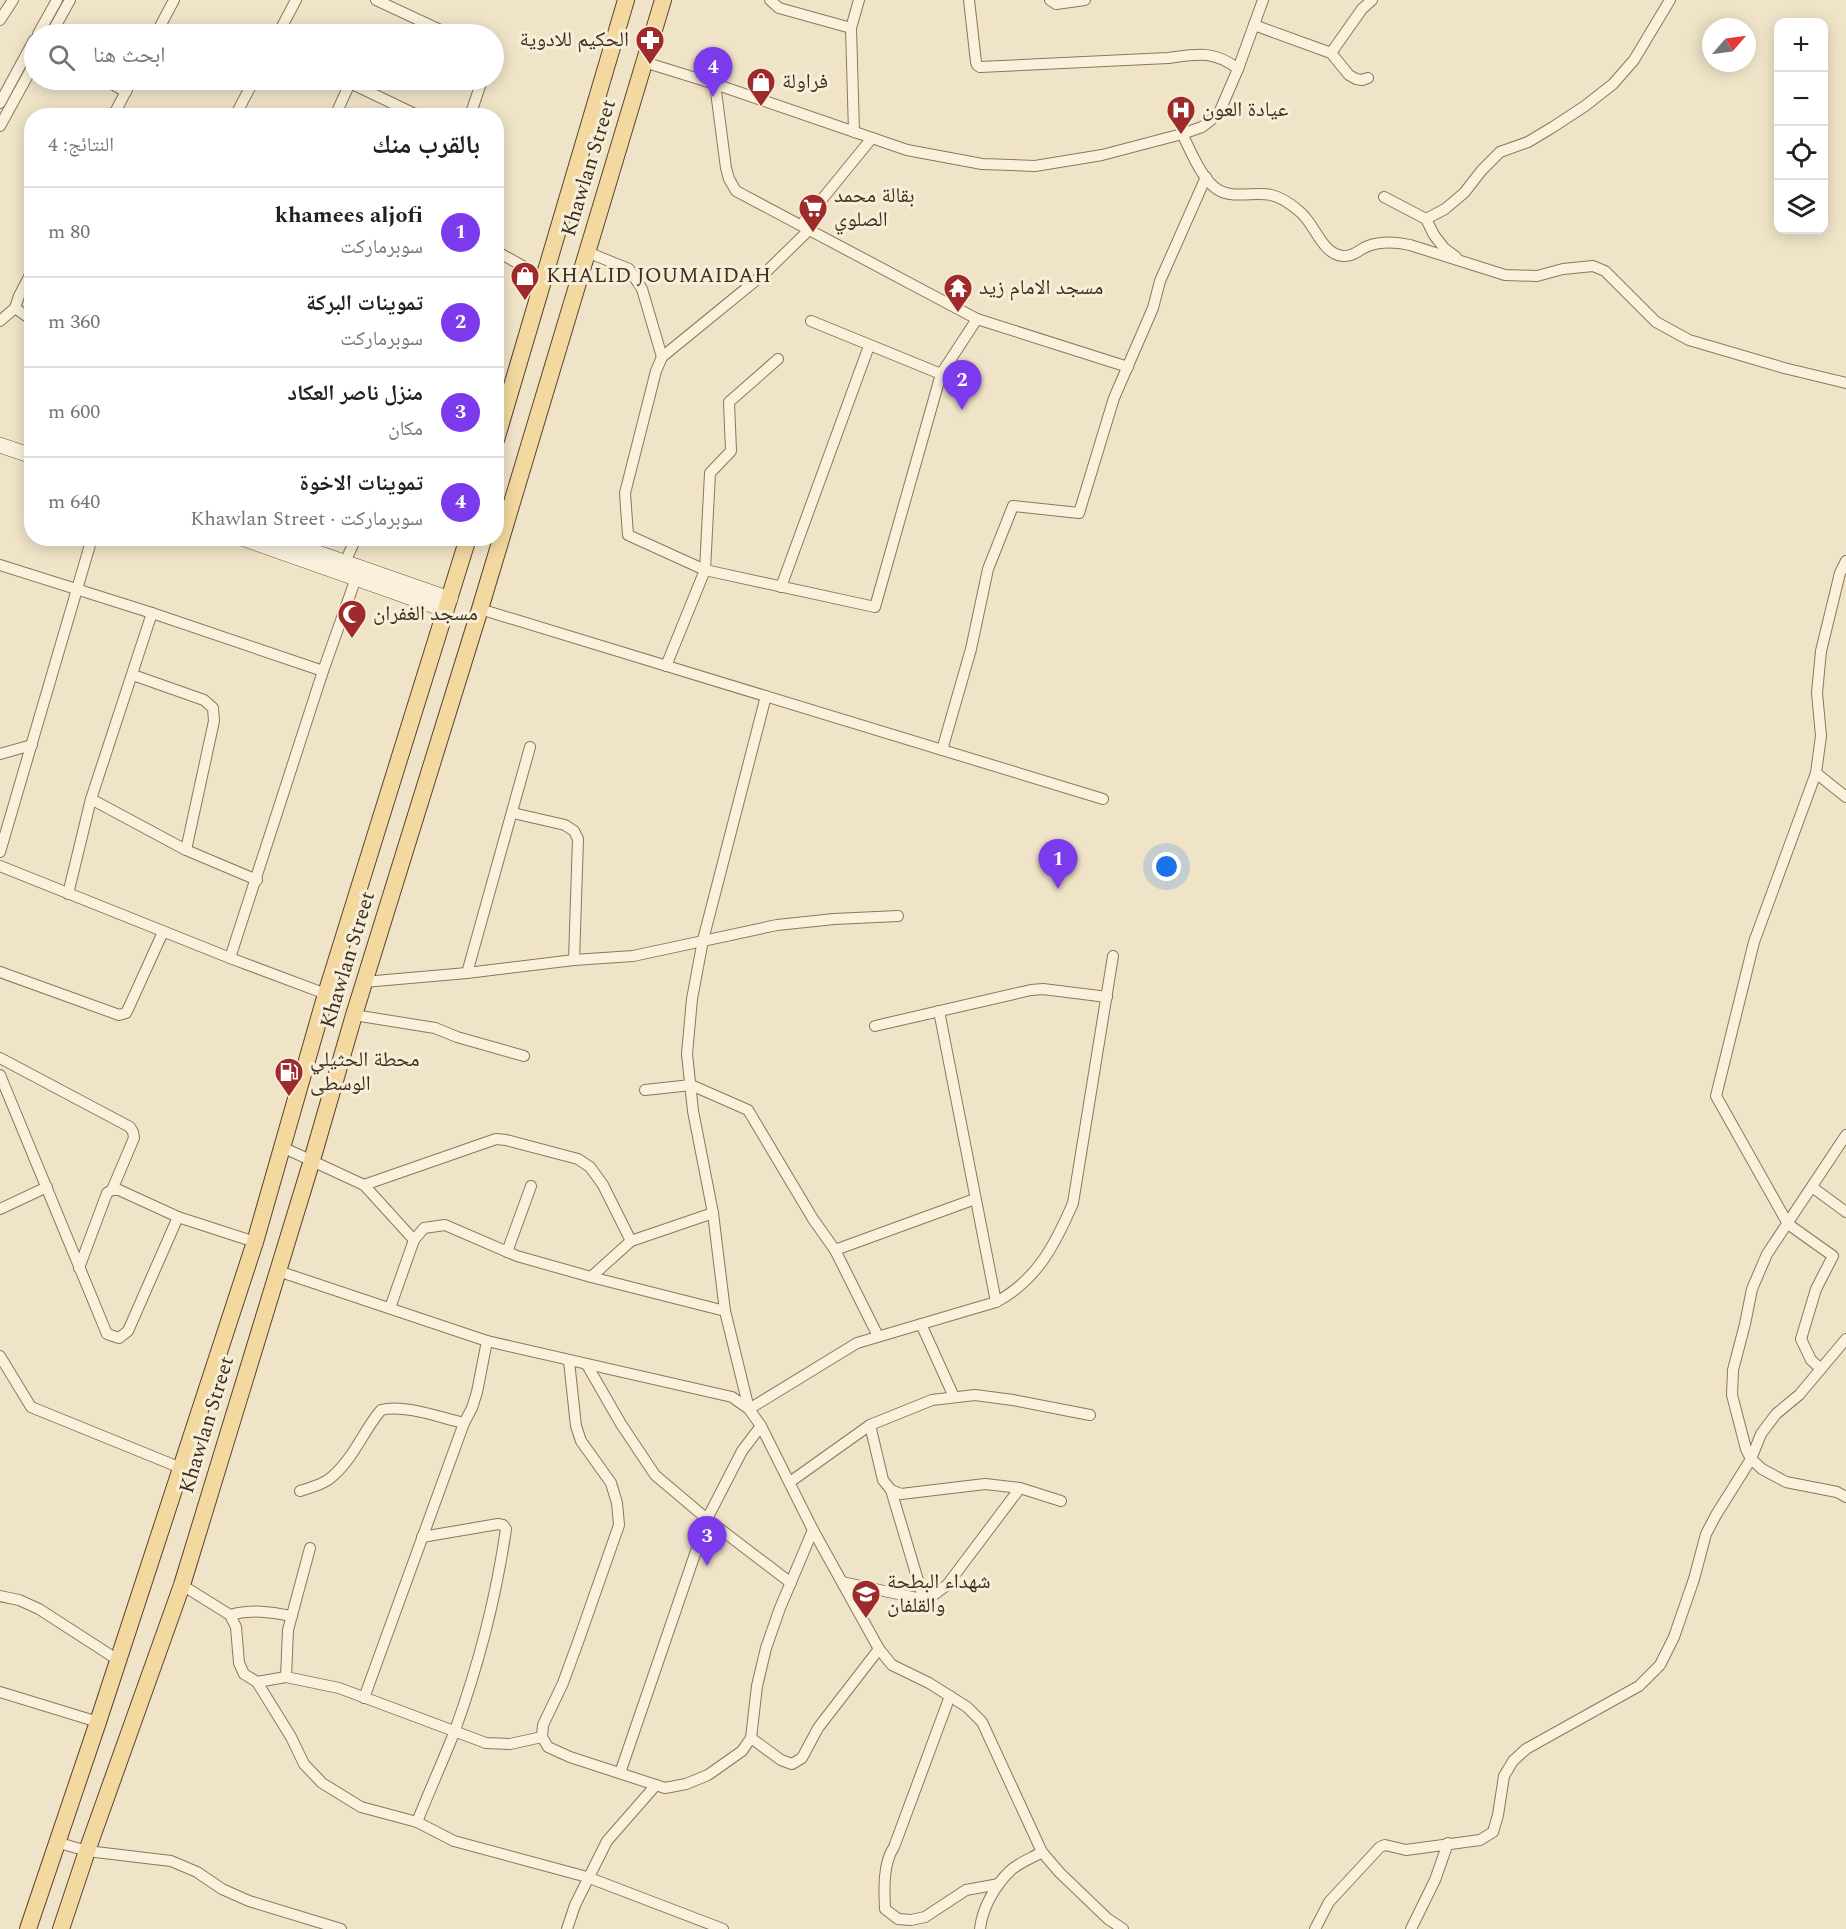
<!DOCTYPE html>
<html lang="ar">
<head>
<meta charset="utf-8">
<style>
	body { margin:0; font-family:Spectral,"Noto Naskh Arabic",serif; background:#f2f2f2; color:#202124; direction:rtl }
	.controls { position:absolute; right:18px; top:18px; display:grid; overflow:hidden; border-radius:12px; box-shadow:0 3px 15px #0003 }
	.controls button { width:54px; height:54px; display:grid; place-items:center; padding:0; border:0; border-bottom:2px solid #e0e0e0; background:#fff; color:#202124; font:30px sans-serif }
	.compass { position:absolute; left:1702px; top:18px; width:54px; height:54px; border-radius:50%; background:#fff; box-shadow:0 3px 15px #0003; rotate:62deg }
	.you { position:absolute; left:1167px; top:867px; width:21px; height:21px; margin:-15px; border:4px solid #fff; border-radius:50%; background:#1a73e8; box-shadow:0 0 0 9px #1a73e833 }
	.badge { display:grid; place-items:center; width:39px; height:39px; border-radius:50%; background:#7c3aed; color:#fff; font-size:20px; font-weight:700 }
	.pin { position:absolute; translate:-50% -50px; filter:drop-shadow(0 2px 3px #0008) }
	.pin::after { content:''; position:absolute; top:32px; width:21px; height:18px; background:inherit; clip-path:polygon(0 0,100% 0,50% 100%) }
	.list { margin:0; padding:0; list-style:none }
	h2 { display:flex; justify-content:space-between; align-items:center; height:78px; margin:0; padding:0 24px; font-size:26px }
	h2 small { font-size:20px; font-weight:400; color:#757577 }
	.list li { display:grid; grid-template-columns:39px 1fr auto; gap:18px; align-items:center; box-sizing:border-box; height:90px; padding:0 24px; border-top:2px solid #e0e0e0 }
	.list b { display:block; font-size:22px; white-space:nowrap }
	.list p { margin:0; font-size:20px; white-space:nowrap; color:#757577 }
	.list em { font-size:20px; font-style:normal; color:#757577 }
	.icon { flex:none; width:33px; height:33px; fill:none; stroke:currentColor; stroke-width:2; stroke-linecap:round; stroke-linejoin:round }
	.map { position:relative; flex:none; width:1846px; height:1929px; overflow:hidden; direction:ltr }
	.search { position:absolute; background:#fff; box-shadow:0 3px 15px #0003; left:24px; top:24px; width:480px; height:66px; display:flex; align-items:center; gap:15px; box-sizing:border-box; padding:0 21px; border-radius:33px; color:#757577; font-size:22px }
	.panel { position:absolute; background:#fff; box-shadow:0 3px 15px #0003; left:24px; top:108px; width:480px; height:438px; border-radius:24px; direction:rtl }
	.map>svg:first-child { display:block }
	.lines { fill:none; stroke-linecap:round; stroke-linejoin:round }
	.street-casing { stroke:#8d765c; stroke-width:12 }
	.secondary-casing { stroke:#6f573f; stroke-width:16 }
	.primary-casing { stroke:#5b4430; stroke-width:18 }
	.street { stroke:#faf1dc; stroke-width:10 }
	.secondary { stroke:#faf1dc; stroke-width:15 }
	.primary { stroke:#f3d9a0; stroke-width:16 }
	.labels { text-anchor:middle; dominant-baseline:central; stroke-width:6; stroke-linejoin:round; paint-order:stroke }
	.poi-label { font-size:21px; fill:#3d2e20; stroke:#f7eed8; text-anchor:start }
	.street-label { font-size:21px; fill:#3d2e20; stroke:#f7eed8 }
</style>
</head>
<body>
<div class="map">
<svg width="1846" height="1929" viewBox="0 0 1846 1929">
	<rect width="100%" height="100%" fill="#f0e4c8"/>
	<g class="lines">
		<!-- street casing -->
		<g class="street-casing">
			<g id="street">
				<polyline points="376,0 449,34"/>
				<polyline points="770,0 779,8 851,28"/>
				<path d="M969,0L976,62L977,65L980,67L1168,58C1197,54 1214,50 1238,69"/>
				<polyline points="1050,0 1056,4 1085,0"/>
				<polyline points="0,20 13,0"/>
				<polyline points="1254,25 1331,53 1349,75 1356,79 1362,80 1368,78"/>
				<polyline points="38,34 57,0"/>
				<polyline points="51,34 70,0"/>
				<polyline points="156,34 174,0"/>
				<polyline points="278,34 296,0"/>
				<polyline points="1331,53 1362,9 1372,0"/>
				<polyline points="644,62 715,84 907,150 982,164 1035,166 1102,155 1182,134 1202,127 1211,120 1219,113 1238,69 1263,0"/>
				<polyline points="105,80 126,92"/>
				<polyline points="344,80 419,116"/>
				<polyline points="715,84 726,168 729,179 736,191 977,319"/>
				<polyline points="0,103 34,40"/>
				<polyline points="113,116 132,80"/>
				<polyline points="235,116 254,80"/>
				<polyline points="335,116 350,83"/>
				<polyline points="470,116 482,80"/>
				<polyline points="0,126 34,64"/>
				<polyline points="854,132 851,28 859,0"/>
				<path d="M1182,134C1191,151 1199,173 1213,186C1229,201 1252,191 1271,195C1281,197 1292,205 1299,211C1315,223 1321,254 1343,256C1354,257 1359,249 1368,246C1382,241 1396,242 1410,245L1505,275L1537,276L1563,269L1593,266L1605,271L1656,322L1689,340L1784,368L1846,383"/>
				<polyline points="1384,197 1426,219 1434,235 1444,248 1456,257"/>
				<polyline points="1426,219 1445,209 1464,193 1482,170 1500,152 1528,142 1553,127 1585,106 1613,84 1634,60 1670,0"/>
				<polyline points="801,225 872,138"/>
				<polyline points="496,251 544,278"/>
				<polyline points="587,252 629,269 642,289 662,357"/>
				<polyline points="15,308 32,320"/>
				<polyline points="0,321 15,308 19,296 32,271"/>
				<polyline points="778,359 729,402 731,451 710,473 705,570 875,607 941,374 811,321"/>
				<polyline points="941,374 977,319 1128,367"/>
				<polyline points="1846,561 1840,573 1821,651 1817,693 1821,736 1816,773 1846,797"/>
				<polyline points="345,562 356,538"/>
				<polyline points="0,565 152,613 323,671"/>
				<polyline points="781,587 869,346"/>
				<polyline points="480,609 1103,799"/>
				<polyline points="666,666 705,570 628,535 625,493 656,371 662,357 765,273 810,229"/>
				<polyline points="133,675 204,700 213,708 214,721 186,850"/>
				<polyline points="942,750 971,649 988,569 1013,506 1079,513 1114,398 1153,308 1160,281 1206,177"/>
				<polyline points="0,754 32,745"/>
				<polyline points="1816,773 1754,942 1716,1096 1788,1224 1833,1256 1816,1289 1801,1339 1811,1360 1821,1369"/>
				<polyline points="91,799 186,850 257,880"/>
				<polyline points="513,813 565,825 574,831 578,839 574,960"/>
				<polyline points="0,852 92,538"/>
				<polyline points="0,866 230,958 326,994"/>
				<polyline points="68,894 91,799 152,613"/>
				<polyline points="230,958 323,671 356,578"/>
				<polyline points="0,972 119,1015 126,1013 129,1007 163,932"/>
				<polyline points="467,973 530,747"/>
				<polyline points="364,982 467,973 574,960 633,956 777,925 834,919 898,916"/>
				<polyline points="939,1011 996,1302"/>
				<polyline points="354,1015 435,1028 457,1037 524,1056"/>
				<polyline points="875,1026 1031,990 1043,989 1107,997"/>
				<polyline points="0,1058 130,1127 133,1132 134,1138 112,1190 107,1193 79,1268"/>
				<polyline points="0,1075 107,1334 119,1338 128,1331 178,1217"/>
				<polyline points="645,1090 691,1085 748,1110 813,1219 835,1250 878,1336"/>
				<polyline points="1846,1135 1767,1254 1752,1289 1745,1324 1733,1370 1732,1395 1746,1449 1751,1459 1762,1469 1786,1482 1837,1492 1846,1497"/>
				<polyline points="282,1147 364,1185 414,1240"/>
				<polyline points="364,1185 496,1139 506,1140 578,1159 590,1167 603,1185 631,1241"/>
				<polyline points="1812,1187 1846,1212"/>
				<polyline points="112,1190 119,1190 178,1217 255,1242"/>
				<polyline points="0,1209 47,1187"/>
				<polyline points="835,1250 975,1199"/>
				<polyline points="507,1252 531,1186"/>
				<polyline points="278,1271 487,1341 732,1397 749,1409 761,1426 813,1530 879,1649 892,1665 929,1683 967,1707 982,1722 1042,1852 1060,1873 1108,1919 1123,1929"/>
				<polyline points="591,1277 631,1241 713,1213"/>
				<polyline points="390,1308 414,1240 424,1228 445,1225 517,1256 591,1277 725,1311"/>
				<polyline points="921,1324 954,1397"/>
				<polyline points="0,1356 31,1407 181,1468"/>
				<polyline points="569,1361 576,1426 581,1441 611,1483 617,1503 619,1525 578,1642 563,1683 543,1725 542,1737 548,1747 570,1757 665,1788 686,1784 708,1775 742,1751 751,1738 757,1686 766,1648 780,1608 813,1530"/>
				<polyline points="587,1365 621,1424 655,1475 707,1519 791,1583"/>
				<polyline points="749,1409 725,1311 713,1213 693,1111 687,1054 692,999 703,940 766,696"/>
				<path d="M749,1409L857,1343L996,1302C1037,1280 1055,1245 1073,1203L1113,956"/>
				<polyline points="870,1425 883,1480 891,1490 901,1494 985,1484 1020,1488 1061,1501"/>
				<polyline points="790,1482 870,1425 932,1400 975,1395 1013,1400 1090,1415"/>
				<polyline points="891,1490 923,1597"/>
				<path d="M300,1491C312,1487 325,1484 334,1475C354,1457 364,1430 381,1410C405,1404 441,1418 464,1423"/>
				<polyline points="842,1582 917,1598 931,1597 947,1585 1020,1488"/>
				<polyline points="182,1585 230,1615 236,1627 239,1663 244,1674 257,1682 286,1677 339,1688 486,1743 510,1744 542,1737"/>
				<polyline points="0,1596 19,1600 39,1609 118,1660"/>
				<path d="M230,1615C252,1609 270,1612 292,1616"/>
				<polyline points="286,1677 288,1630 310,1548"/>
				<polyline points="257,1682 291,1737 304,1764 322,1783 361,1807 417,1822 454,1841 587,1877 723,1929"/>
				<polyline points="0,1692 98,1722"/>
				<path d="M950,1696L894,1847C883,1863 884,1889 885,1909L898,1919L911,1920L925,1917L966,1890L999,1884"/>
				<polyline points="364,1698 464,1423 472,1408 477,1392 487,1341"/>
				<polyline points="751,1738 781,1760 792,1764 802,1758 818,1728 879,1649"/>
				<polyline points="620,1773 707,1519 742,1451 761,1426"/>
				<path d="M417,1822C429,1792 442,1763 454,1733C478,1667 496,1598 506,1529L503,1525L498,1524L422,1537"/>
				<polyline points="56,1842 87,1851 171,1861 197,1872 222,1889 249,1901 341,1929"/>
				<polyline points="567,1929 575,1905 607,1841 656,1785"/>
				<path d="M980,1929C982,1909 995,1885 1010,1871C1018,1863 1032,1858 1042,1852"/>
				<polyline points="1315,1929 1329,1902 1380,1847 1385,1845 1406,1850 1480,1840 1493,1832 1498,1815 1504,1776 1513,1761 1526,1749 1639,1686 1660,1665 1674,1637 1694,1579 1706,1534 1716,1515 1751,1459 1761,1434 1776,1414 1799,1395 1846,1339"/>
				<polyline points="1411,1929 1435,1880 1448,1843"/>
			</g>
		</g>
		<!-- secondary casing -->
		<g class="secondary-casing">
			<g id="secondary">
				<polyline points="0,445 32,456"/>
				<polyline points="242,538 446,610"/>
				<polyline points="275,538 450,599"/>
			</g>
		</g>
		<!-- primary casing -->
		<g class="primary-casing">
			<g id="primary">
				<polyline points="496,440 626,0"/>
				<polyline points="28,1929 98,1722 255,1242 326,994 468,538"/>
				<polyline points="61,1929 87,1851 182,1585 312,1160 354,1015 480,609 663,0"/>
			</g>
		</g>
		<!-- street -->
		<use href="#street" class="street"/>
		<!-- secondary -->
		<use href="#secondary" class="secondary"/>
		<!-- primary -->
		<use href="#primary" class="primary"/>
	</g>
	<!-- icons -->
	<defs>
		<g id="pharmacy-pin" transform="scale(1.5)"><path d="M0 17L-7.5 6A9.5 9.5 0 1 1 7.5 6Z" fill="#9e2a2b" stroke="#f7eed8"/><path d="M-2-6h4v4h4v4h-4v4h-4v-4h-4v-4h4Z" fill="#fff"/></g>
		<g id="shop-pin" transform="scale(1.5)"><path d="M0 17L-7.5 6A9.5 9.5 0 1 1 7.5 6Z" fill="#9e2a2b" stroke="#f7eed8"/><path d="M-5-2.5h2.3a2.7 3.5 0 0 1 5.4 0H5L5.5 6h-11ZM-1.5-2.5h3a1.5 2.3 0 0 0-3 0Z" fill="#fff"/></g>
		<g id="hospital-pin" transform="scale(1.5)"><path d="M0 17L-7.5 6A9.5 9.5 0 1 1 7.5 6Z" fill="#9e2a2b" stroke="#f7eed8"/><path d="M-5-5h3v3.5h4V-5h3V5h-3V1.5h-4V5h-3Z" fill="#fff"/></g>
		<g id="supermarket-pin" transform="scale(1.5)"><path d="M0 17L-7.5 6A9.5 9.5 0 1 1 7.5 6Z" fill="#9e2a2b" stroke="#f7eed8"/><path d="M-6-5.5h2.5l.6 2H6L4.5 2H-2.5L-4.4-4H-6ZM-1.5 3.2a1.3 1.3 0 1 0 .1 0ZM3 3.2a1.3 1.3 0 1 0 .1 0Z" fill="#fff"/></g>
		<g id="temple-pin" transform="scale(1.5)"><path d="M0 17L-7.5 6A9.5 9.5 0 1 1 7.5 6Z" fill="#9e2a2b" stroke="#f7eed8"/><path d="M0-6L5-2H3V0L6.5 2.5H4V6H1.5V3h-3V6H-4V2.5H-6.5L-3 0V-2H-5Z" fill="#fff"/></g>
		<g id="mosque-pin" transform="scale(1.5)"><path d="M0 17L-7.5 6A9.5 9.5 0 1 1 7.5 6Z" fill="#9e2a2b" stroke="#f7eed8"/><path d="M3.5-4.9A6 6 0 1 0 3.5 4.9A5 5 0 1 1 3.5-4.9Z" fill="#fff"/></g>
		<g id="fuel-pin" transform="scale(1.5)"><path d="M0 17L-7.5 6A9.5 9.5 0 1 1 7.5 6Z" fill="#9e2a2b" stroke="#f7eed8"/><path d="M-5.5-6h7V0h2V4h1.3V-2.5L3-4.5l.8-.8L6-3V5H2.5V1h-1V6h-7ZM-4.2-4.7v3.2H.2V-4.7Z" fill="#fff"/></g>
		<g id="school-pin" transform="scale(1.5)"><path d="M0 17L-7.5 6A9.5 9.5 0 1 1 7.5 6Z" fill="#9e2a2b" stroke="#f7eed8"/><path d="M0-5L7-2L0 1L-7-2ZM-4 1L0 2.5L4 1V4Q0 6-4 4Z" fill="#fff"/></g>
	</defs>
	<g fill-rule="evenodd">
		<use href="#pharmacy-pin" x="650" y="40"/>
		<use href="#shop-pin" x="761" y="82"/>
		<use href="#hospital-pin" x="1181" y="110"/>
		<use href="#supermarket-pin" x="813" y="208"/>
		<use href="#shop-pin" x="525" y="276"/>
		<use href="#temple-pin" x="958" y="288"/>
		<use href="#mosque-pin" x="352" y="614"/>
		<use href="#fuel-pin" x="289" y="1072"/>
		<use href="#school-pin" x="866" y="1594"/>
	</g>
	<g class="labels">
		<!-- poi labels -->
		<g class="poi-label">
			<text x="629" y="40" text-anchor="end">الحكيم للادوية</text>
			<text x="782" y="82">فراولة</text>
			<text x="1202" y="110">عيادة العون</text>
			<text x="834" y="196">بقالة محمد<tspan x="834" dy="24">الصلوي</tspan></text>
			<text x="546" y="276">KHALID JOUMAIDAH</text>
			<text x="979" y="288">مسجد الامام زيد</text>
			<text x="373" y="614">مسجد الغفران</text>
			<text x="310" y="1060">محطة الحثيلي<tspan x="310" dy="24">الوسطى</tspan></text>
			<text x="887" y="1582">شهداء البطحة<tspan x="887" dy="24">والقلفان</tspan></text>
		</g>
		<!-- street labels -->
		<g class="street-label">
			<text transform="translate(589 168) rotate(-73)">Khawlan Street</text>
			<text transform="translate(348 960) rotate(-73)">Khawlan Street</text>
			<text transform="translate(207 1425) rotate(-73)">Khawlan Street</text>
		</g>
	</g>
</svg>
<div class="controls">
<button>+</button>
<button>−</button>
<button><svg class="icon" aria-label="locate" viewBox="0 0 24 24"><circle cx="12" cy="12" r="6"/><path d="M12 2v4M12 18v4M2 12h4M18 12h4"/></svg></button>
<button><svg class="icon" aria-label="layers" viewBox="0 0 24 24"><path d="M12 4l9 5-9 5-9-5zM3 14l9 5 9-5"/></svg></button>
</div>
<svg class="compass" viewBox="-18 -18 36 36"><path d="M0-13l5 13h-10z" fill="#e53935"/><path d="M0 13l5-13h-10z" fill="#757577"/></svg>
<div class="you"></div>
<div class="pin badge" style="left:1058px;top:889px">1</div>
<div class="pin badge" style="left:962px;top:410px">2</div>
<div class="pin badge" style="left:707px;top:1566px">3</div>
<div class="pin badge" style="left:713px;top:97px">4</div>
<div class="search"><svg class="icon" aria-label="search" viewBox="0 0 24 24"><circle cx="10" cy="10" r="6"/><path d="M15 15l6 6"/></svg>ابحث هنا</div>
<section class="panel">
<h2>بالقرب منك<small>النتائج: 4</small></h2>
<ul class="list">
<li><span class="badge">1</span><div><b>khamees aljofi</b><p>سوبرماركت</p></div><em>80 m</em></li>
<li><span class="badge">2</span><div><b>تموينات البركة</b><p>سوبرماركت</p></div><em>360 m</em></li>
<li><span class="badge">3</span><div><b>منزل ناصر العكاد</b><p>مكان</p></div><em>600 m</em></li>
<li><span class="badge">4</span><div><b>تموينات الاخوة</b><p>سوبرماركت · Khawlan Street</p></div><em>640 m</em></li>
</ul>
</section>
</div>
</body>
</html>
